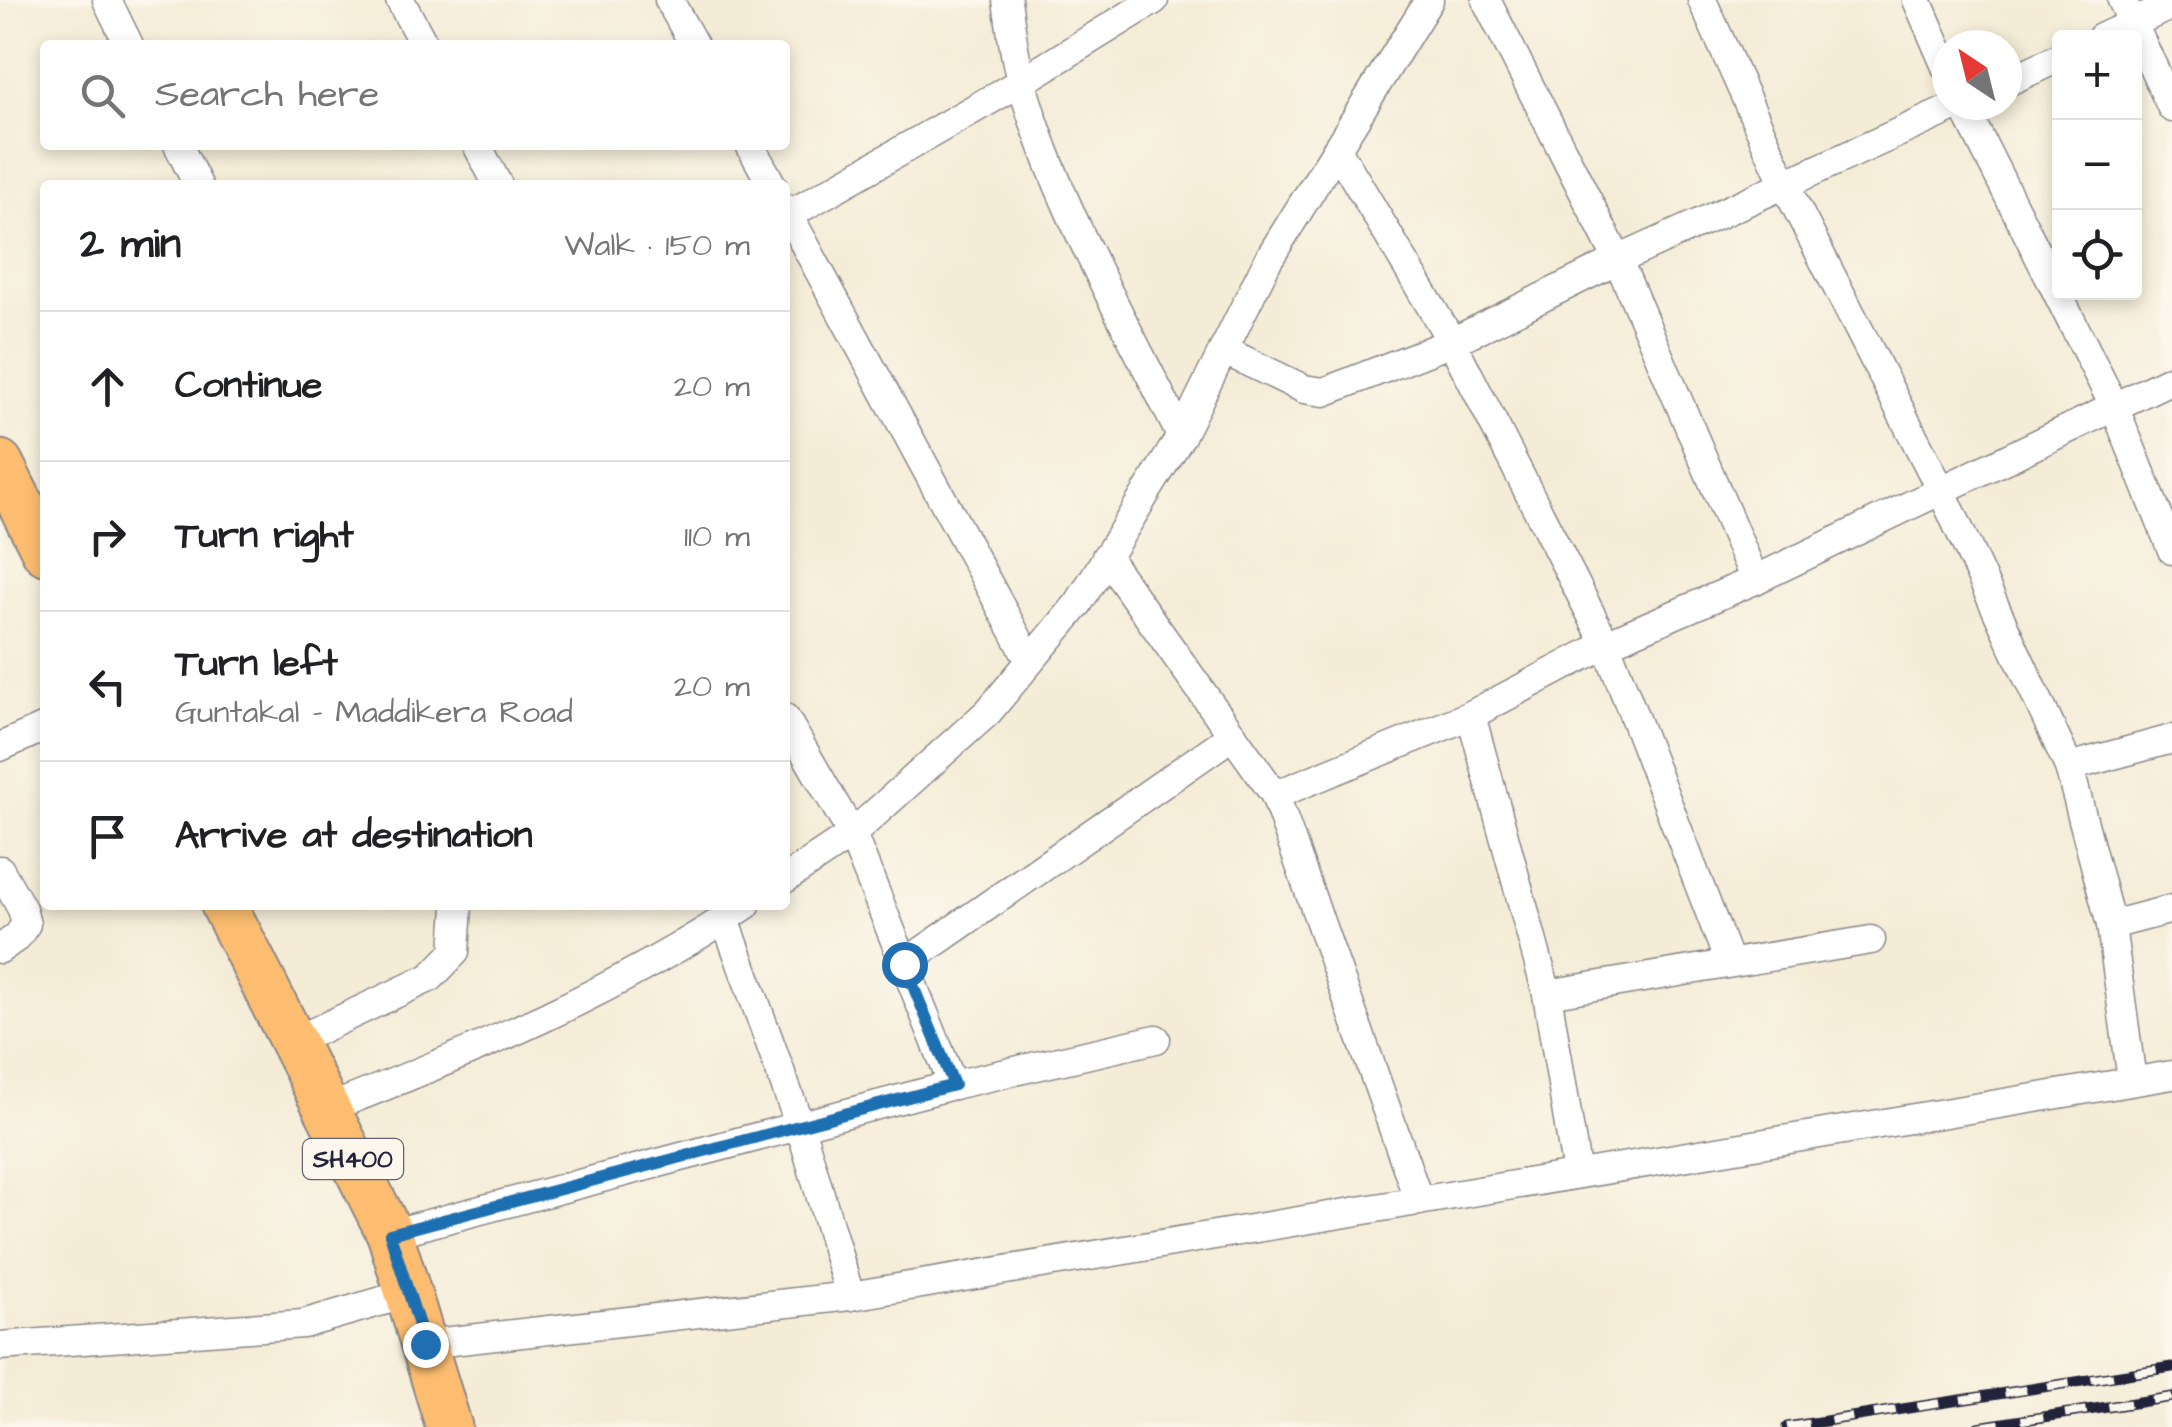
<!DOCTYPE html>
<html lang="en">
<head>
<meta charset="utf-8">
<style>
	body { margin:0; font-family:"Architects Daughter",sans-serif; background:#f6f6f6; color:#202124 }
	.controls { position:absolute; right:30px; top:30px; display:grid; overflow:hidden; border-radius:10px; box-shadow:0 5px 15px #0003 }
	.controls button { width:90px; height:90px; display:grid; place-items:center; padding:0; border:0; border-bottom:2px solid #e0e0e0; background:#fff; color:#202124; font:50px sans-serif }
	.compass { position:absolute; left:1932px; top:30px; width:90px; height:90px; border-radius:50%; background:#fff; box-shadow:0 5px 15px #0003; rotate:325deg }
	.stop { position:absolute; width:30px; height:30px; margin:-22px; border:8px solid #1f6fb2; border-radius:50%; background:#fff }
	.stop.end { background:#1f6fb2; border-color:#fff; box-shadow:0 2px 10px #0008 }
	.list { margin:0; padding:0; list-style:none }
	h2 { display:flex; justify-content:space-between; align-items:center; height:130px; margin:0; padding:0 40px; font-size:42px }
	h2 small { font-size:32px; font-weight:400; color:#757577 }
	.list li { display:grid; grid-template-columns:65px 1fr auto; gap:30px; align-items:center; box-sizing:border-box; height:150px; padding:0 40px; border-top:2px solid #e0e0e0 }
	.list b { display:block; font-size:38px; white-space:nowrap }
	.list p { margin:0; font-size:32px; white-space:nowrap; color:#757577 }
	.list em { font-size:32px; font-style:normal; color:#757577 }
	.icon { flex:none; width:55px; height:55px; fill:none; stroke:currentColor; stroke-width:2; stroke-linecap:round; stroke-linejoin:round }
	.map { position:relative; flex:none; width:2172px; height:1427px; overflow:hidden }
	.search { position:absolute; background:#fff; box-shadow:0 5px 15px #0003; left:40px; top:40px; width:750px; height:110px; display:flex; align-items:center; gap:25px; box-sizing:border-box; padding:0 35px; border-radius:10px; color:#757577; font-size:38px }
	.panel { position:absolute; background:#fff; box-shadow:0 5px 15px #0003; left:40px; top:180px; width:750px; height:730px; border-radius:10px }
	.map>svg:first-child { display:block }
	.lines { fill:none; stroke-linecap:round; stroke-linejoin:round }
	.street-casing { stroke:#8b8788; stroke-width:31 }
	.primary-casing { stroke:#8b8788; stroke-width:49 }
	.street { stroke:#fff; stroke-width:28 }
	.primary { stroke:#fcbd6f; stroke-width:45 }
	.rail-casing { stroke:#22223b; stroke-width:11 }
	.rail { stroke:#fbf7ec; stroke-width:8; stroke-dasharray:22; stroke-linecap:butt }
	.route { stroke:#1f6fb2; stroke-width:12 }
	.labels { text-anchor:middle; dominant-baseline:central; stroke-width:10; stroke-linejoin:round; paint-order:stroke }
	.shield { fill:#fbf7ec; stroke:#636270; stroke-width:2.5 }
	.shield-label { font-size:25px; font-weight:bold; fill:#22223b }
</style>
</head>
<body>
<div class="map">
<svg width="2172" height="1427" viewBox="0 0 2172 1427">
	<rect width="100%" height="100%" fill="#fbf7ec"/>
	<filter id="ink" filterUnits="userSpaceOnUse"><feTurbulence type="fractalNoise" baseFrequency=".01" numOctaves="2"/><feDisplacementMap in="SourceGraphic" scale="20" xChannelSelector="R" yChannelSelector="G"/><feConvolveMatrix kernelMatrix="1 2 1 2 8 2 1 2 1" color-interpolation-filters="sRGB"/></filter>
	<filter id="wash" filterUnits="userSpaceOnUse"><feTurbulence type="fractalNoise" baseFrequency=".0048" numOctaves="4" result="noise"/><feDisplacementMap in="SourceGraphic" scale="40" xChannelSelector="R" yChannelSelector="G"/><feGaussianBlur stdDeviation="2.25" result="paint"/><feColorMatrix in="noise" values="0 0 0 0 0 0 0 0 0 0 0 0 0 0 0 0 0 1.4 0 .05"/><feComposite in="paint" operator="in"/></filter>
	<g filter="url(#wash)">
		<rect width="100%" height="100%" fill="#f4ecd6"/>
	</g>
	<g filter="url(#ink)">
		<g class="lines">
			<!-- street casing -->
			<g class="street-casing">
				<g id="street">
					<polyline points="107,0 129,45"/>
					<polyline points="400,0 424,45"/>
					<polyline points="669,0 694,45"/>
					<path d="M1007,0C1011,28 1014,57 1022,84C1055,201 1127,326 1181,436"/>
					<polyline points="1486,0 1618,260 1755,580"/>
					<polyline points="1702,0 1785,185 1942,492 2069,767 2111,925 2132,1081"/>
					<polyline points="1917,0 1947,69"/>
					<polyline points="2122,0 2172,108"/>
					<polyline points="2101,38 2172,5"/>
					<polyline points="2007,82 2060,57"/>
					<polyline points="1963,105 2114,406 2172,550"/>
					<polyline points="178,145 198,185"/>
					<polyline points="477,145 498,185"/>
					<polyline points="750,145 772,185"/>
					<polyline points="1337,149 1452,342 1606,644 1729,962"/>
					<polyline points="785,208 1030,661"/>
					<polyline points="785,217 1021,82 1154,0"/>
					<polyline points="1223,350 1304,389 1324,392 1452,342 1618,260 1959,105"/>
					<polyline points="1106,557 1275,795 1471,715 1606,644 1755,580 2172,379"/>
					<polyline points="1471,715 1547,994 1577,1174"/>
					<polyline points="785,718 852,834 953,1085"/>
					<polyline points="0,747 45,727"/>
					<polyline points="2069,767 2172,739"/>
					<polyline points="1275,795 1419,1201"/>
					<polyline points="0,870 22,909 26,924 17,937 0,949"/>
					<polyline points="785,879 852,834 988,712 1078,604 1181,436 1268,260 1429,0"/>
					<polyline points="725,919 800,1126 850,1296"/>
					<polyline points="2111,925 2172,909"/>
					<polyline points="904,964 1233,735"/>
					<polyline points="1547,994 1871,940"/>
					<polyline points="293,1042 431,977 455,952 458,905"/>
					<path d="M327,1109C475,1051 612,994 746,905"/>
					<polyline points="390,1234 953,1085 1156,1039"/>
					<polyline points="425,1344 850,1296 2172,1075"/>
					<polyline points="0,1346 303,1324 410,1293"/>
				</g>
			</g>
			<!-- primary casing -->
			<g class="primary-casing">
				<g id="primary">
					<polyline points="0,463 45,552"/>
					<polyline points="224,905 390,1234 449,1427"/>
				</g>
			</g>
			<!-- street -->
			<use href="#street" class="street"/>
			<!-- primary -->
			<use href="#primary" class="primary"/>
			<!-- rail casing -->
			<g class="rail-casing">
				<g id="rail">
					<polyline points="1787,1427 2172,1367"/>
					<polyline points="1978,1427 2172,1397"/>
				</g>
			</g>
			<!-- rail -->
			<use href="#rail" class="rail"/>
		</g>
	</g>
	<g class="lines" filter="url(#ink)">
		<!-- route -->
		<polyline class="route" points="425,1344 390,1234 954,1085 904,964"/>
	</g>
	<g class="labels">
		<!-- shield labels -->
		<rect class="shield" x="303" y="1139" width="100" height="40" rx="8"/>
		<g class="shield-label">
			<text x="353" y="1159">SH400</text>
		</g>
	</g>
</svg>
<div class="controls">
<button>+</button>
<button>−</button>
<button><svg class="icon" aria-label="locate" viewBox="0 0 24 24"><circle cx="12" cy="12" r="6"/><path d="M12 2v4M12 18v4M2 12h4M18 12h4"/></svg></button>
</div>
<svg class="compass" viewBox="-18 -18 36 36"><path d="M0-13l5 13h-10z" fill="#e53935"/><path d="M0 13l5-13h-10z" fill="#757577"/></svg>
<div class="stop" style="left:904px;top:964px"></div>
<div class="stop end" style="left:425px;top:1344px"></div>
<div class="search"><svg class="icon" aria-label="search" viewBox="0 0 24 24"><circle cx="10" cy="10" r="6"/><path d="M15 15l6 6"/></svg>Search here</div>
<section class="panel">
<h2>2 min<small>Walk · 150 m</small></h2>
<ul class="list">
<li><svg class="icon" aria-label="ahead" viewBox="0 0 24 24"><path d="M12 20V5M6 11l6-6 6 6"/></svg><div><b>Continue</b></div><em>20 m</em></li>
<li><svg class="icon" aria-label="right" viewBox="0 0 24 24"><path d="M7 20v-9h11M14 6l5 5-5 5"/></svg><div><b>Turn right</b></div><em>110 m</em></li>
<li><svg class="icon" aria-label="left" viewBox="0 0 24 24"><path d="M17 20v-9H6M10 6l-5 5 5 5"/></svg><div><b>Turn left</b><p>Guntakal - Maddikera Road</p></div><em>20 m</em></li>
<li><svg class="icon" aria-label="arrive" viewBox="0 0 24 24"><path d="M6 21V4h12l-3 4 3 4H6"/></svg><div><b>Arrive at destination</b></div></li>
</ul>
</section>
</div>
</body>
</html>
